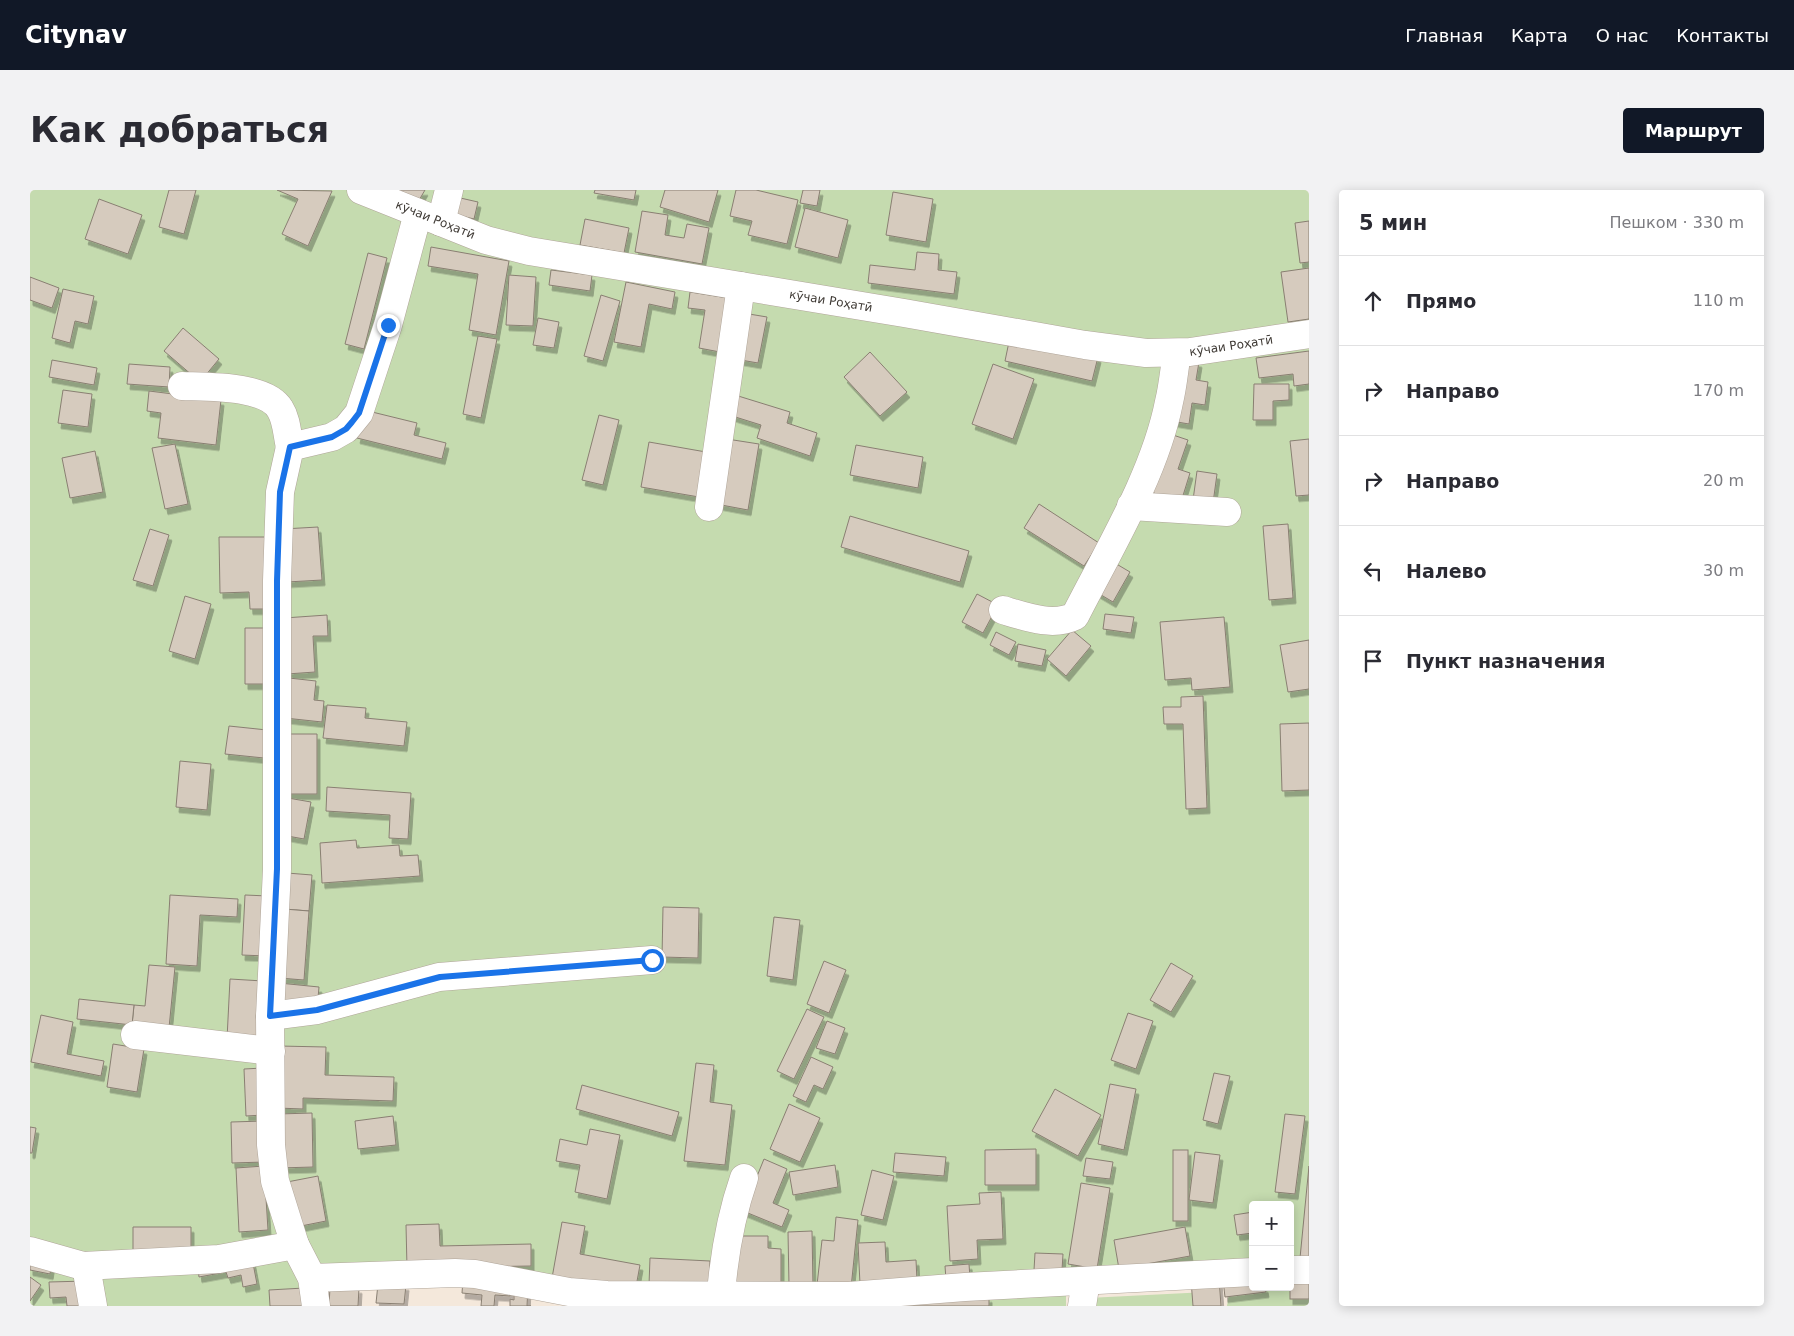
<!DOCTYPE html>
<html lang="ru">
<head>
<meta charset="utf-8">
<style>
	body { margin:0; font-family:"DejaVu Sans",sans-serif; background:#f2f2f3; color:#2b2b33 }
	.controls { position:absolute; right:15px; bottom:15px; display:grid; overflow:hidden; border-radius:5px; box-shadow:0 2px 12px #0003 }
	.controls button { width:45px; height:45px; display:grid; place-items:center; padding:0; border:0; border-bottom:1px solid #e1e1e2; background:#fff; color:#2b2b33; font:25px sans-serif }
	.stop { position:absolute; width:15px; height:15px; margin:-11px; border:4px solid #1a73e8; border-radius:50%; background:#fff }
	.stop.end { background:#1a73e8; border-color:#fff; box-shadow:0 1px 5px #0008 }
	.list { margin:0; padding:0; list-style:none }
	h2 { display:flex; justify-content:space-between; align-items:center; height:65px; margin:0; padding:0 20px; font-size:21px }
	h2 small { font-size:16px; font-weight:400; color:#7c7c81 }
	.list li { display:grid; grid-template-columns:32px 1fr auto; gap:15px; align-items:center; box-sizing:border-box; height:90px; padding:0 20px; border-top:1px solid #e1e1e2 }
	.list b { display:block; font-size:19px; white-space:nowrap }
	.list em { font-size:16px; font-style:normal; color:#7c7c81 }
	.icon { flex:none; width:28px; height:28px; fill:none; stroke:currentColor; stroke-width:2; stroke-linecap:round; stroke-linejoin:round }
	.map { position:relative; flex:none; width:1279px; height:1116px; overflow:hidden; border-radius:5px }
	header { display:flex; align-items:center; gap:30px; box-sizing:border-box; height:70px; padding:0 25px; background:#111827; color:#fff }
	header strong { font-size:24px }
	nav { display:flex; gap:28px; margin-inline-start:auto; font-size:18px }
	.intro { display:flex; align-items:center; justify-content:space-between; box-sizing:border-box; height:120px; padding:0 30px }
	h1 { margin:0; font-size:35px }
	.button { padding:12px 22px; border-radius:5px; background:#111827; color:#fff; font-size:18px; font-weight:700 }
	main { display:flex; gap:30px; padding:0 30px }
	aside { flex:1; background:#fff; border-radius:5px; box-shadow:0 2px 12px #0003 }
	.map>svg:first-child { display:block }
	.green { fill:#c5dbaf }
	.building { fill:#d6cbbe; stroke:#897f72; filter:url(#shadow) }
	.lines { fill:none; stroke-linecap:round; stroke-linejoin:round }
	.minor-casing { stroke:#b0a599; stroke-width:29 }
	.minor { stroke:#fff; stroke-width:28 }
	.route { stroke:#1a73e8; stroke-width:6 }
	.labels { text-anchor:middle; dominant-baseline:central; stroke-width:4.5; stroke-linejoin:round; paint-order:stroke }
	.street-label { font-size:12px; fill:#3f3a35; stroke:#f4e8db }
</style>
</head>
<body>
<header>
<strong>Citynav</strong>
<nav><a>Главная</a><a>Карта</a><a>О нас</a><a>Контакты</a></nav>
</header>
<div class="intro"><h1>Как добраться</h1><a class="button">Маршрут</a></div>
<main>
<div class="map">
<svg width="1279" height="1116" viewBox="0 0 1279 1116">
	<defs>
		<filter id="shadow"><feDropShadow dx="3" dy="5.5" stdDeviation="0" flood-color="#0004"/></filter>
	</defs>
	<rect width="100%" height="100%" fill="#f4e8db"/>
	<!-- green -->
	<g class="green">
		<polygon points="0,0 1279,0 1279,1077 1260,1077 1260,1015 1223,1015 1223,1079 823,1103 277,1085 273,1066 225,1065 0,1063"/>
		<polygon points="0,1066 228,1068 271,1071 280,1116 0,1116"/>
		<polygon points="1200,1096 1279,1098 1279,1116 1197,1116"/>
		<polygon points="1036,1100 1036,1116 861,1116"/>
		<polygon points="1177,1102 1176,1116 1057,1116 1058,1108"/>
	</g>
	<!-- building -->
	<g class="building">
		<polygon points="139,0 166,0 154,44 129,37"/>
		<polygon points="247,0 302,1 278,56 252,44 268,9"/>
		<polygon points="366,0 395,0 388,12"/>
		<polygon points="565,0 606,0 604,10 564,3"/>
		<polygon points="635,0 688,0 679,32 630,17"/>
		<polygon points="706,0 726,0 768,10 757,54 718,45 722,31 700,26"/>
		<polygon points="773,0 790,0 787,16 770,13"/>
		<polygon points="863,2 903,9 896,52 856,45"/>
		<polygon points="426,7 448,12 444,29 423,24"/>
		<polygon points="69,9 112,25 98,64 55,49"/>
		<polygon points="775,18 818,30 808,68 765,57"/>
		<polygon points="612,21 638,25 635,45 654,48 657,34 679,38 672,74 605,62"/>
		<polygon points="555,29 599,38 594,63 550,55"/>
		<polygon points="1279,31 1279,72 1270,73 1265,33"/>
		<polygon points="401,57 479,71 466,145 439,140 448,84 398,76"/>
		<polygon points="887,62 909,64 908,80 927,82 924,104 838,93 840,75 885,80"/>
		<polygon points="338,63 357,68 334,159 315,154"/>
		<polygon points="1279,78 1279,129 1258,132 1251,82"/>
		<polygon points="521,80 562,85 560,101 519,95"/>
		<polygon points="479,85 506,87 503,136 476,135"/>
		<polygon points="0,87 29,98 22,118 0,110"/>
		<polygon points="596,92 645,102 642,119 619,114 611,157 584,152"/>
		<polygon points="33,99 64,106 58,134 45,131 40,153 22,148"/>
		<polygon points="660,102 698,108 690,162 669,158 675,120 658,118"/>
		<polygon points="571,105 590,111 573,171 554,166"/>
		<polygon points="713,123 737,127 728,173 705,169"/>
		<polygon points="508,128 529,132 524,158 503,155"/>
		<polygon points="153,138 189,169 170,192 134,161"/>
		<polygon points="448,146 467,149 451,228 433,224"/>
		<polygon points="980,147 1068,167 1062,191 975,171"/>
		<polygon points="1279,161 1279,194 1264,196 1263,184 1229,188 1226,168"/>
		<polygon points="840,162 877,202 850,226 814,187"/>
		<polygon points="1151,169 1169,172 1166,190 1178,192 1175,215 1162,213 1159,234 1141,231"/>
		<polygon points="22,170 67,178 64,195 19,187"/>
		<polygon points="99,174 140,177 139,197 97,194"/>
		<polygon points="963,174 1004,189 983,249 942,234"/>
		<polygon points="1224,194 1259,194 1259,210 1243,211 1243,230 1223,230"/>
		<polygon points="33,200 62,204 58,237 28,233"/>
		<polygon points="119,201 191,210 186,255 128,248 131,223 117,221"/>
		<polygon points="705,205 760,222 757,233 787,243 780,266 727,248 731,235 699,225"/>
		<polygon points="334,220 387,233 384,245 416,253 412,269 327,248"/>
		<polygon points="569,225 589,230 573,295 552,290"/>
		<polygon points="1134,242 1158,250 1148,279 1160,283 1151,312 1115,300"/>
		<polygon points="697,249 729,254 718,320 686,314"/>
		<polygon points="1279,249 1279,305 1266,306 1260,251"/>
		<polygon points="619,252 676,262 669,307 611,297"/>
		<polygon points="145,254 158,314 135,319 122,258"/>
		<polygon points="826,255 893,267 888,298 820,285"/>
		<polygon points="65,261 73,302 40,308 32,268"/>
		<polygon points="1167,281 1187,284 1183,313 1163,310"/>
		<polygon points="1009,314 1069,353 1054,376 994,338"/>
		<polygon points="820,326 939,361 930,392 811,357"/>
		<polygon points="1258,334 1263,408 1239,410 1233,336"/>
		<polygon points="288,337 292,390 257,392 253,339"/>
		<polygon points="120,339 139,345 123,396 103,390"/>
		<polygon points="189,347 238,347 239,419 220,419 219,402 190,403"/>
		<polygon points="1078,369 1100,382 1083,412 1061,399"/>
		<polygon points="947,404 968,415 953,443 932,432"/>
		<polygon points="155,406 181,414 165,469 139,461"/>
		<polygon points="1075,424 1104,427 1101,443 1073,439"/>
		<polygon points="297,425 298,446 283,446 285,482 257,484 254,428"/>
		<polygon points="1194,427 1200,497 1162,500 1161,488 1135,490 1130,432"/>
		<polygon points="215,438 239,438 240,494 215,494"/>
		<polygon points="1042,440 1061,456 1036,486 1017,469"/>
		<polygon points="966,442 986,452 979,465 960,455"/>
		<polygon points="1279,450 1279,499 1258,502 1250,455"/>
		<polygon points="988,454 1016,460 1012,476 985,471"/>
		<polygon points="259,488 286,491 284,510 294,511 292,532 255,528"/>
		<polygon points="1173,506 1177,618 1156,619 1153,534 1134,534 1133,517 1151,517 1151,507"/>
		<polygon points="297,515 336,518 335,528 377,532 374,556 293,548"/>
		<polygon points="1279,533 1279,600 1252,601 1250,534"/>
		<polygon points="199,536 237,540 234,568 195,564"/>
		<polygon points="254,544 287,544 287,604 253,604"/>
		<polygon points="150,571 181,574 177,620 146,617"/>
		<polygon points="297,597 381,603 378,649 359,648 360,625 296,621"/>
		<polygon points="258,608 281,612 274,649 252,645"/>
		<polygon points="326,650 327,658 369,655 370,666 388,665 390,686 292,693 290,653"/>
		<polygon points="257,683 282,685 279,721 254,719"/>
		<polygon points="140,705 208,709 207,727 170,725 167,776 136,774"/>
		<polygon points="215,705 238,706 236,766 212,765"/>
		<polygon points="633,717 669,718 668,768 632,767"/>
		<polygon points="254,719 279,721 274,790 249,788"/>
		<polygon points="744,727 770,730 763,790 737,786"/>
		<polygon points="794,771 816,780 799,823 777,814"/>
		<polygon points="1141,773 1163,786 1141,822 1120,810"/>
		<polygon points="119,775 145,777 139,838 102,835 104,815 115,816"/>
		<polygon points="200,789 233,791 229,851 197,849"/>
		<polygon points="249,793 289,797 287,819 247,815"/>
		<polygon points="49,809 104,815 102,835 47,829"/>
		<polygon points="777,819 794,827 764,889 747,881"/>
		<polygon points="1098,823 1123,831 1106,879 1081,870"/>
		<polygon points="11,825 43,832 37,864 74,871 71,886 1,872"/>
		<polygon points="797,831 815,838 805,864 786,858"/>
		<polygon points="83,854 114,859 107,902 77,897"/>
		<polygon points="249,856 296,857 295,885 364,887 363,911 273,908 273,919 247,918"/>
		<polygon points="781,867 803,877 793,899 784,895 776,912 763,906"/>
		<polygon points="666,873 684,875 680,912 702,915 695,975 654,971"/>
		<polygon points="233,878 234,925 216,926 214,879"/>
		<polygon points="1184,883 1200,886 1188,934 1173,930"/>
		<polygon points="1080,894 1106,899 1094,960 1068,954"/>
		<polygon points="552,895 649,922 642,946 546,919"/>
		<polygon points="1025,899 1071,925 1048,966 1002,941"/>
		<polygon points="759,914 790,928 770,972 740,959"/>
		<polygon points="282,923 283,977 249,978 248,924"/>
		<polygon points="1255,924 1275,926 1265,1004 1245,1002"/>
		<polygon points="363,926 366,955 328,959 325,931"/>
		<polygon points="233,931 235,972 202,973 201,932"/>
		<polygon points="0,937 6,938 2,963 0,963"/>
		<polygon points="560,939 590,945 577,1009 545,1002 550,975 526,971 530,949 557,955"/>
		<polygon points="1006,959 1006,995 955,995 955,960"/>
		<rect x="1143" y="960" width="15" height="71"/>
		<polygon points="1165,962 1190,965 1183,1013 1159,1010"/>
		<polygon points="865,963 916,967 914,986 863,982"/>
		<polygon points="1056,968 1083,972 1080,989 1053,986"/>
		<polygon points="734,969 757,979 743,1013 759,1020 752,1037 713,1021"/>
		<polygon points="805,975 808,997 763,1005 759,982"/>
		<polygon points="234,976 238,1040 209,1042 206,978"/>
		<polygon points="1279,976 1279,1069 1270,1068"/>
		<polygon points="842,980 864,986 853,1030 831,1025"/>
		<polygon points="288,986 296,1031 266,1037 257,992"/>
		<polygon points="1051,993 1080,998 1067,1079 1038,1074"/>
		<polygon points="971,1002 973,1049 947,1050 948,1069 920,1071 917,1016 950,1014 949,1003"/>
		<polygon points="1223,1022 1223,1043 1207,1045 1204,1025"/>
		<polygon points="806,1027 828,1030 821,1098 787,1095 792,1050 804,1051"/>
		<polygon points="532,1032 555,1036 550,1064 610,1075 605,1102 522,1088"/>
		<polygon points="409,1034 410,1056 501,1054 501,1076 377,1078 376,1035"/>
		<polygon points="103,1037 161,1037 161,1065 103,1066"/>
		<polygon points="1155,1037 1160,1066 1089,1079 1084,1050"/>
		<polygon points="782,1041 783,1095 759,1095 758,1042"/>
		<polygon points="701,1046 738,1046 738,1058 751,1059 751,1096 700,1095"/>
		<polygon points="855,1052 856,1072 886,1070 887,1091 830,1094 828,1053"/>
		<polygon points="1005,1063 1033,1064 1032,1080 1004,1080"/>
		<polygon points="0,1067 22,1072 20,1084 0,1080"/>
		<polygon points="222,1068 227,1094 213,1097 211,1085 198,1088 196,1082 169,1087 168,1079"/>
		<polygon points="620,1068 680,1071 679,1098 619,1095"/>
		<polygon points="939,1074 940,1088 916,1090 915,1076"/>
		<polygon points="1223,1086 1223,1097 1235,1097 1236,1102 1195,1107 1193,1090"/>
		<rect x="1260" y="1086" width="19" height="23"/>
		<polygon points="0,1087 11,1095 0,1111"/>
		<polygon points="1189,1088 1191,1116 1163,1116 1161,1090"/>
		<polygon points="433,1089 481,1092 480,1106 465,1105 464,1116 451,1116 452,1105 432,1103"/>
		<polygon points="56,1091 57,1116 37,1116 36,1107 20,1108 19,1092"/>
		<polygon points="348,1094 376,1095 374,1114 346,1113"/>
		<polygon points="484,1096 498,1097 497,1116 501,1116 480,1116 480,1109 484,1110"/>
		<polygon points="300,1097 329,1098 328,1116 299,1116"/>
		<polygon points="274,1098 276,1116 240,1116 239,1100"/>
		<polygon points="959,1107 959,1116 854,1116"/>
	</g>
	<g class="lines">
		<!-- minor casing -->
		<g class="minor-casing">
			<g id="minor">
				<path id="s1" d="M331,0L456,50L499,61L874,123L1055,155L1116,163L1160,162L1279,144"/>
				<polyline points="411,32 419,0"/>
				<path d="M152,196C177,197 236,195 250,219C257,230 257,245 260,257"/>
				<polyline points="1101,316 1197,322"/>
				<polyline points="679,317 711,96"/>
				<path d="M973,420C996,427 1023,437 1045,426C1078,361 1125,284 1139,212C1143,196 1144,180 1147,163"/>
				<polyline points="240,826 287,820 409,787 622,770"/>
				<polyline points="105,845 241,861"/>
				<polyline points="265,1055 245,991 241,955 240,826 247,679 247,391 250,302 260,257 302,247 316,239 329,223 358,135 388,23"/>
				<polyline points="0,1061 53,1076 189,1069 265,1055 282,1088 286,1116"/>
				<polyline points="56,1076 63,1116"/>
				<polyline points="1260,1080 1279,1080"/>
				<polyline points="282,1088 425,1083 445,1084 539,1102 577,1105 819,1106 935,1097 1223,1082"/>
				<path d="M690,1116C693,1071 699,1031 714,988"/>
				<polyline points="1052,1116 1056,1091"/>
			</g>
		</g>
		<!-- minor -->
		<use href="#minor" class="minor"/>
	</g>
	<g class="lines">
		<!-- route -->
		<polyline class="route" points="358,135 329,223 322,232 316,239 302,247 260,257 250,302 247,391 247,679 240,826 287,820 410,787 622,770"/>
	</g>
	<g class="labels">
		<!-- street labels -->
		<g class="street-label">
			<text stroke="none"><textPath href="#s1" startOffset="80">кӯчаи Роҳатӣ</textPath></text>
			<text stroke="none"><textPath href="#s1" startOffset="485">кӯчаи Роҳатӣ</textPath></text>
			<text stroke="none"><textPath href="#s1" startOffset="890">кӯчаи Роҳатӣ</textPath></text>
		</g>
	</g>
</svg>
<div class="controls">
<button>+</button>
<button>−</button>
</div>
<div class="stop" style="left:622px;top:770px"></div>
<div class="stop end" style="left:358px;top:135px"></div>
</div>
<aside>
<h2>5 мин<small>Пешком · 330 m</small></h2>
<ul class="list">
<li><svg class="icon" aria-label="ahead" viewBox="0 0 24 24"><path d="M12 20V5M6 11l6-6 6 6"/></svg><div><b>Прямо</b></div><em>110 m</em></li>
<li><svg class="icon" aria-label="right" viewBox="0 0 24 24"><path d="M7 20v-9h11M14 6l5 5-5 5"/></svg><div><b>Направо</b></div><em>170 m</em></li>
<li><svg class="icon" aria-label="right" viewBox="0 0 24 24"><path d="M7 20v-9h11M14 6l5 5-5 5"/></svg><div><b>Направо</b></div><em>20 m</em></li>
<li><svg class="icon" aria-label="left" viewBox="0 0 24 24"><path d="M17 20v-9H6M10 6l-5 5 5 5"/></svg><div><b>Налево</b></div><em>30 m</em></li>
<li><svg class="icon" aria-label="arrive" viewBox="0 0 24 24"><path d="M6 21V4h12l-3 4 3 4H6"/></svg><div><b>Пункт назначения</b></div></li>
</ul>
</aside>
</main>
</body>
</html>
